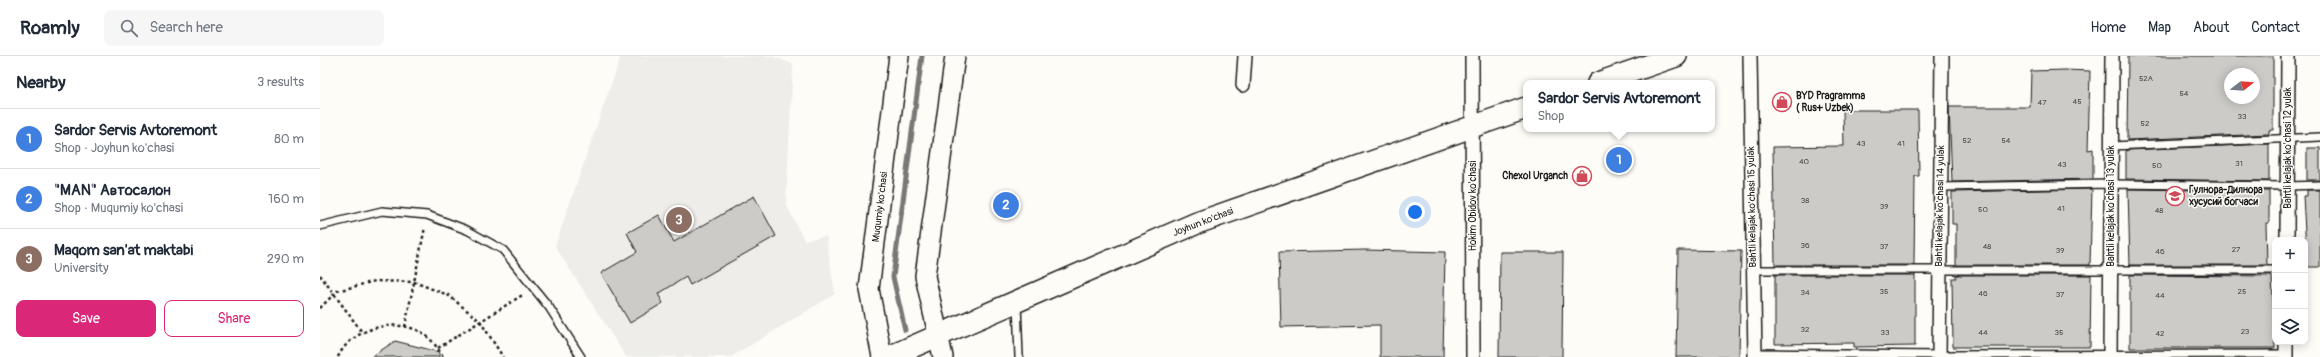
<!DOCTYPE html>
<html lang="en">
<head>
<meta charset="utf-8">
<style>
	body { margin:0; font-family:Pangolin,sans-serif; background:#f6f6f7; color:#1f2937 }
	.controls { position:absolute; right:12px; bottom:12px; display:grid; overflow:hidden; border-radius:8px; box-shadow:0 2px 10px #0003 }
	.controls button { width:36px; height:36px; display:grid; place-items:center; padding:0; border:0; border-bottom:1px solid #e0e1e3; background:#fff; color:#1f2937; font:20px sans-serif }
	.compass { position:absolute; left:1904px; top:12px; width:36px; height:36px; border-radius:50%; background:#fff; box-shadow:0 2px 10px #0003; rotate:73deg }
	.you { position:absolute; left:1095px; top:156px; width:14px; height:14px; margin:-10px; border:3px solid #fff; border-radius:50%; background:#1a73e8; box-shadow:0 0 0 6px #1a73e833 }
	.badge { display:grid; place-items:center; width:26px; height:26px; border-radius:50%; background:#db2777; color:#fff; font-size:13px; font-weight:700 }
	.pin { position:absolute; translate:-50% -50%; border:2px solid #fff; box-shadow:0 1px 4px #0006 }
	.popup { position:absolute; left:1203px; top:24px; width:192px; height:52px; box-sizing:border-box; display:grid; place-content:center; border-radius:8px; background:#fff; filter:drop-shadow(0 1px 3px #0005); font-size:13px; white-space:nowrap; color:#747a83 }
	.popup b { font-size:15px; color:#1f2937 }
	.popup::after { content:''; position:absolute; left:50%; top:100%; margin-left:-8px; border:8px solid transparent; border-top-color:#fff }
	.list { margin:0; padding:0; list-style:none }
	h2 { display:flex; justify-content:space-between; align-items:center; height:52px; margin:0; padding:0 16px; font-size:17px }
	h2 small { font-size:13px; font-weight:400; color:#747a83 }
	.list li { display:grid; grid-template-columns:26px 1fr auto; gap:12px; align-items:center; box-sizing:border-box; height:60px; padding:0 16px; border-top:1px solid #e0e1e3 }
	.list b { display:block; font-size:15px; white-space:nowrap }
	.list p { margin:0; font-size:13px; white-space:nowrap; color:#747a83 }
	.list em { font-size:13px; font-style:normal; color:#747a83 }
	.actions { display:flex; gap:8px; padding:12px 16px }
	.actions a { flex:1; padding:9px 0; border:1px solid #db2777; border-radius:8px; text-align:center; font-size:14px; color:#db2777 }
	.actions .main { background:#db2777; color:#fff }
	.icon { flex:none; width:22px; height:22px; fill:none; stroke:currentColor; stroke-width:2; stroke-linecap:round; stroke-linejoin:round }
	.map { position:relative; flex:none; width:2000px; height:301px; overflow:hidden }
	header { display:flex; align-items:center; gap:24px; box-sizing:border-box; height:56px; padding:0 20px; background:#fff; border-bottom:1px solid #e0e1e3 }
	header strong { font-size:19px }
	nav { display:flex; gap:22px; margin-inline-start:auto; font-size:14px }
	.search { width:280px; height:36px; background:#f6f6f7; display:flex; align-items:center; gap:10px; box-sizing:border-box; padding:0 14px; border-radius:8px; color:#747a83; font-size:15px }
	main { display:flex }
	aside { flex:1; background:#fff }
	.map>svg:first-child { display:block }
	.built { fill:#eeede9 }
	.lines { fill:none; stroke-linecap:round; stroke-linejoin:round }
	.stream { stroke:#797876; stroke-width:5 }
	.building { fill:#cccbc8; stroke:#1c1c1c; fill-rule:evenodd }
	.lane-casing { stroke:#1c1c1c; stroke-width:10 }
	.street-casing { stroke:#1c1c1c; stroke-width:16 }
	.secondary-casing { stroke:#1c1c1c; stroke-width:22 }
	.primary-casing { stroke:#1c1c1c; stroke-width:24 }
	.path { stroke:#1c1c1c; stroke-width:2.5; stroke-dasharray:3 3; stroke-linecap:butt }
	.lane { stroke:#fdfcf7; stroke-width:7 }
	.street { stroke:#fdfcf7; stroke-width:13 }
	.secondary { stroke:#fdfcf7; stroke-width:19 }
	.primary { stroke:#fdfcf7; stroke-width:21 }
	.labels { text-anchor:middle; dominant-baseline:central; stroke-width:3; stroke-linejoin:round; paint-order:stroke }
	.number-label { font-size:8px; fill:#484847 }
	.poi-label { font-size:10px; font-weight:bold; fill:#1c1c1c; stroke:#fdfcf7; text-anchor:start }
	.street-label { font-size:10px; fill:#1c1c1c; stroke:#fdfcf7 }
</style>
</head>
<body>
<header>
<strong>Roamly</strong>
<div class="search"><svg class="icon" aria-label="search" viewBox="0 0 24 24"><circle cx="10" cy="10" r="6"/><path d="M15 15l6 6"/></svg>Search here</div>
<nav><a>Home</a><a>Map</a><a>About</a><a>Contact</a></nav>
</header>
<main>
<aside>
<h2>Nearby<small>3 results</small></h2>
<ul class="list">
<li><span class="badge" style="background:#3f7fe0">1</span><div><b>Sardor Servis Avtoremont</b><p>Shop · Joyhun ko'chasi</p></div><em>80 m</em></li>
<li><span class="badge" style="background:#3f7fe0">2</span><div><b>&quot;MAN&quot; Автосалон</b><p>Shop · Muqumiy ko'chasi</p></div><em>160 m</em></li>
<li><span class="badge" style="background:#8d6e63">3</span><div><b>Maqom san'at maktabi</b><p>University</p></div><em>290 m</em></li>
</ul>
<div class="actions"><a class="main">Save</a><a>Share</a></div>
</aside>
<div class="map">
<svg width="2000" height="301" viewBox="0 0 2000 301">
	<rect width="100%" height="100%" fill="#fdfcf7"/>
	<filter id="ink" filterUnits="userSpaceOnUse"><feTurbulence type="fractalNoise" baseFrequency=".025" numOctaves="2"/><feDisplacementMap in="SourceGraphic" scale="8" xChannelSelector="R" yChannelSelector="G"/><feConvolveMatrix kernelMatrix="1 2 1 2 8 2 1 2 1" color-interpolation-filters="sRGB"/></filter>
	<g filter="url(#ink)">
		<!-- built -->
		<polygon class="built" points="301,0 451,0 473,8 466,148 484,184 506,180 515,238 411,301 306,301 235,190"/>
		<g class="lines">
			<!-- stream -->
			<polyline class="stream" points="585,274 573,221 602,0"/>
		</g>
		<!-- building -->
		<g class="building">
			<path d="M1808,0H1953V74H1949V78L1807,84ZM1910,18H1934V42H1910Z"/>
			<polygon points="1745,14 1770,15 1768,94 1773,93 1773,123 1632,126 1629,51 1710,51 1711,15"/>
			<polygon points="1523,54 1598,54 1599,120 1595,120 1594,209 1455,209 1453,91 1524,90"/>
			<polygon points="1949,88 1949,125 1806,123 1806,95 1807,94"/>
			<rect x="1987" y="92" width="13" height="32"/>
			<polygon points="1772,133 1770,209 1636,209 1636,168 1632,168 1632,136"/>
			<polygon points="1808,133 1949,135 1949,167 1946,167 1947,209 1810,209"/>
			<polygon points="1987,134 2000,134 2000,211 1987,211 1983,140 1987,140"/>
			<polygon points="434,140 456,180 370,229 366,221 338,238 343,247 310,267 281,217 317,196 307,177 339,159 354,186"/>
			<polygon points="1045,194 1125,196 1123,301 1060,301 1060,269 961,271 959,196"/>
			<polygon points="1358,194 1421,195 1419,301 1356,301"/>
			<polygon points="1180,196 1243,196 1242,301 1179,301"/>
			<polygon points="1455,219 1595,219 1595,290 1534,291 1534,287 1455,288"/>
			<polygon points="1636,219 1771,219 1770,291 1633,291 1632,222 1636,222"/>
			<polygon points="1810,219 1952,220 1955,292 1810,292"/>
			<polygon points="75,285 119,296 119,301 51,301"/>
		</g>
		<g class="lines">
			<!-- lane casing -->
			<g class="lane-casing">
				<g id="lane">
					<polyline points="1791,90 2000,81"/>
					<polyline points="1620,131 1791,128 1968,130 2000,129"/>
					<polyline points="0,170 62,155 107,159 147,174 183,194 229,251 261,301"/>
					<polyline points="1433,214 1955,214"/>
					<polyline points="697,247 699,301"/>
					<polyline points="1435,297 1619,299 1966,298"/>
				</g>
			</g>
			<!-- street casing -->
			<g class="street-casing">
				<g id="street">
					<polyline points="1152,0 1153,301"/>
					<polyline points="1430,0 1435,301"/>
					<polyline points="923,29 925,0"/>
					<polyline points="1967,184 1968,0"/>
					<polyline points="1619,301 1622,0"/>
					<polyline points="1790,301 1792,0"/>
					<polyline points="1966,301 1966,286"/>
				</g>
			</g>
			<!-- secondary casing -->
			<g class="secondary-casing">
				<g id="secondary">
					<polyline points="562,301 549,233 579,0"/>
					<polyline points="623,301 605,220 635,0"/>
				</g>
			</g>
			<!-- primary casing -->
			<g class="primary-casing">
				<g id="primary">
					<polyline points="1278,27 1356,0"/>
					<polyline points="569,301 877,167 1206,52"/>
				</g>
			</g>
			<!-- path -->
			<g class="path">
				<polyline points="0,219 42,276"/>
				<polyline points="0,252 17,235 55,225 94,226 128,239 160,265 183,301"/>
				<polyline points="85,271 105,171"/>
				<polyline points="118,292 204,238"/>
				<path d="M18,301C31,273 73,261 101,276C110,281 118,292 123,301"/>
			</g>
			<!-- lane -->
			<use href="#lane" class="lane"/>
			<!-- street -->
			<use href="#street" class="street"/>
			<!-- secondary -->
			<use href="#secondary" class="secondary"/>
			<!-- primary -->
			<use href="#primary" class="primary"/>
		</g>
	</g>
	<!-- icons -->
	<defs>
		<g id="shop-ring" transform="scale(1)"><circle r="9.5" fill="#fdfcf7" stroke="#d1495b" stroke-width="1.5"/><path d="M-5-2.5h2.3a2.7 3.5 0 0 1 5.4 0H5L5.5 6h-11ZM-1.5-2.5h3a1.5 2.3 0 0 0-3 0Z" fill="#d1495b"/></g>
		<g id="school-ring" transform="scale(1)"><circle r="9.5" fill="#fdfcf7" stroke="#d1495b" stroke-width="1.5"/><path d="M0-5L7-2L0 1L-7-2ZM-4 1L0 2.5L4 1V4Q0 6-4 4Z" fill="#d1495b"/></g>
	</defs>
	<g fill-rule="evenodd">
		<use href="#shop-ring" x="1462" y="46"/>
		<use href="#shop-ring" x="1262" y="120"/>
		<use href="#school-ring" x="1855" y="140"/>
	</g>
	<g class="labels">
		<!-- number labels -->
		<g class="number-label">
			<text x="1826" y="22">52A</text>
			<text x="1864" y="37">54</text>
			<text x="1757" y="45">45</text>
			<text x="1722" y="46">47</text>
			<text x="1922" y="60">33</text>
			<text x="1825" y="67">52</text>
			<text x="1647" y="84">52</text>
			<text x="1686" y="84">54</text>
			<text x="1541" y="87">43</text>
			<text x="1581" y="87">41</text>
			<text x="1484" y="105">40</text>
			<text x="1919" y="107">31</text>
			<text x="1742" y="108">43</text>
			<text x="1837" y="109">50</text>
			<text x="1485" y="144">38</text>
			<text x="1564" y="150">39</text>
			<text x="1741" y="152">41</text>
			<text x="1663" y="153">50</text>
			<text x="1839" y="154">48</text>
			<text x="1485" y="189">36</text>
			<text x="1564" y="190">37</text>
			<text x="1667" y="190">48</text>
			<text x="1916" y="193">27</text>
			<text x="1740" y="194">39</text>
			<text x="1840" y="195">46</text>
			<text x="1564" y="235">35</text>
			<text x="1922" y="235">25</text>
			<text x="1485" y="236">34</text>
			<text x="1663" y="237">46</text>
			<text x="1740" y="238">37</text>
			<text x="1840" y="239">44</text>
			<text x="1485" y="273">32</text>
			<text x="1925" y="275">23</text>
			<text x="1565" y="276">33</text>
			<text x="1663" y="276">44</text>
			<text x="1739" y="276">35</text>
			<text x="1840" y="277">42</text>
		</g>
		<!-- poi labels -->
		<g class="poi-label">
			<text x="1476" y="40">BYD Pragramma<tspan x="1476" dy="12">( Rus+ Uzbek)</tspan></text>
			<text x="1248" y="120" text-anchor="end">Chexol Urganch</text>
			<text x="1869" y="134">Гулнора-Дилнора<tspan x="1869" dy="12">хусусий богчаси</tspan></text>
		</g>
		<!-- street labels -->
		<g class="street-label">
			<text transform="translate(1968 92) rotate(-90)">Bahtli kelajak ko'chasi 12 yulak</text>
			<text transform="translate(1153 150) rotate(-90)">Hokim Obidov ko'chasi</text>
			<text transform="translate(1620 150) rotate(-89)">Bahtli kelajak ko'chasi 14 yulak</text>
			<text transform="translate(1791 150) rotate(-90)">Bahtli kelajak ko'chasi 13 yulak</text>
			<text transform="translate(560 151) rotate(-83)">Muqumiy ko'chasi</text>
			<text transform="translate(1432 151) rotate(-91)">Bahtli kelajak ko'chasi 15 yulak</text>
			<text transform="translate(883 166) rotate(-21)">Joyhun ko'chasi</text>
		</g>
	</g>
</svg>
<div class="controls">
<button>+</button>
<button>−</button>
<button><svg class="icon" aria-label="layers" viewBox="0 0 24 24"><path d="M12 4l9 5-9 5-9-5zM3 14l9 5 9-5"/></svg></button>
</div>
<svg class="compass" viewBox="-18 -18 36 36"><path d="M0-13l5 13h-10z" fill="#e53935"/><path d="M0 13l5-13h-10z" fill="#747a83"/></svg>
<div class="you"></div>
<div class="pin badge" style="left:1299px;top:104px;background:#3f7fe0">1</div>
<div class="popup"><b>Sardor Servis Avtoremont</b>Shop</div>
<div class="pin badge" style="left:686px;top:149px;background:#3f7fe0">2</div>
<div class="pin badge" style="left:359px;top:164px;background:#8d6e63">3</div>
</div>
</main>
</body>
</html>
